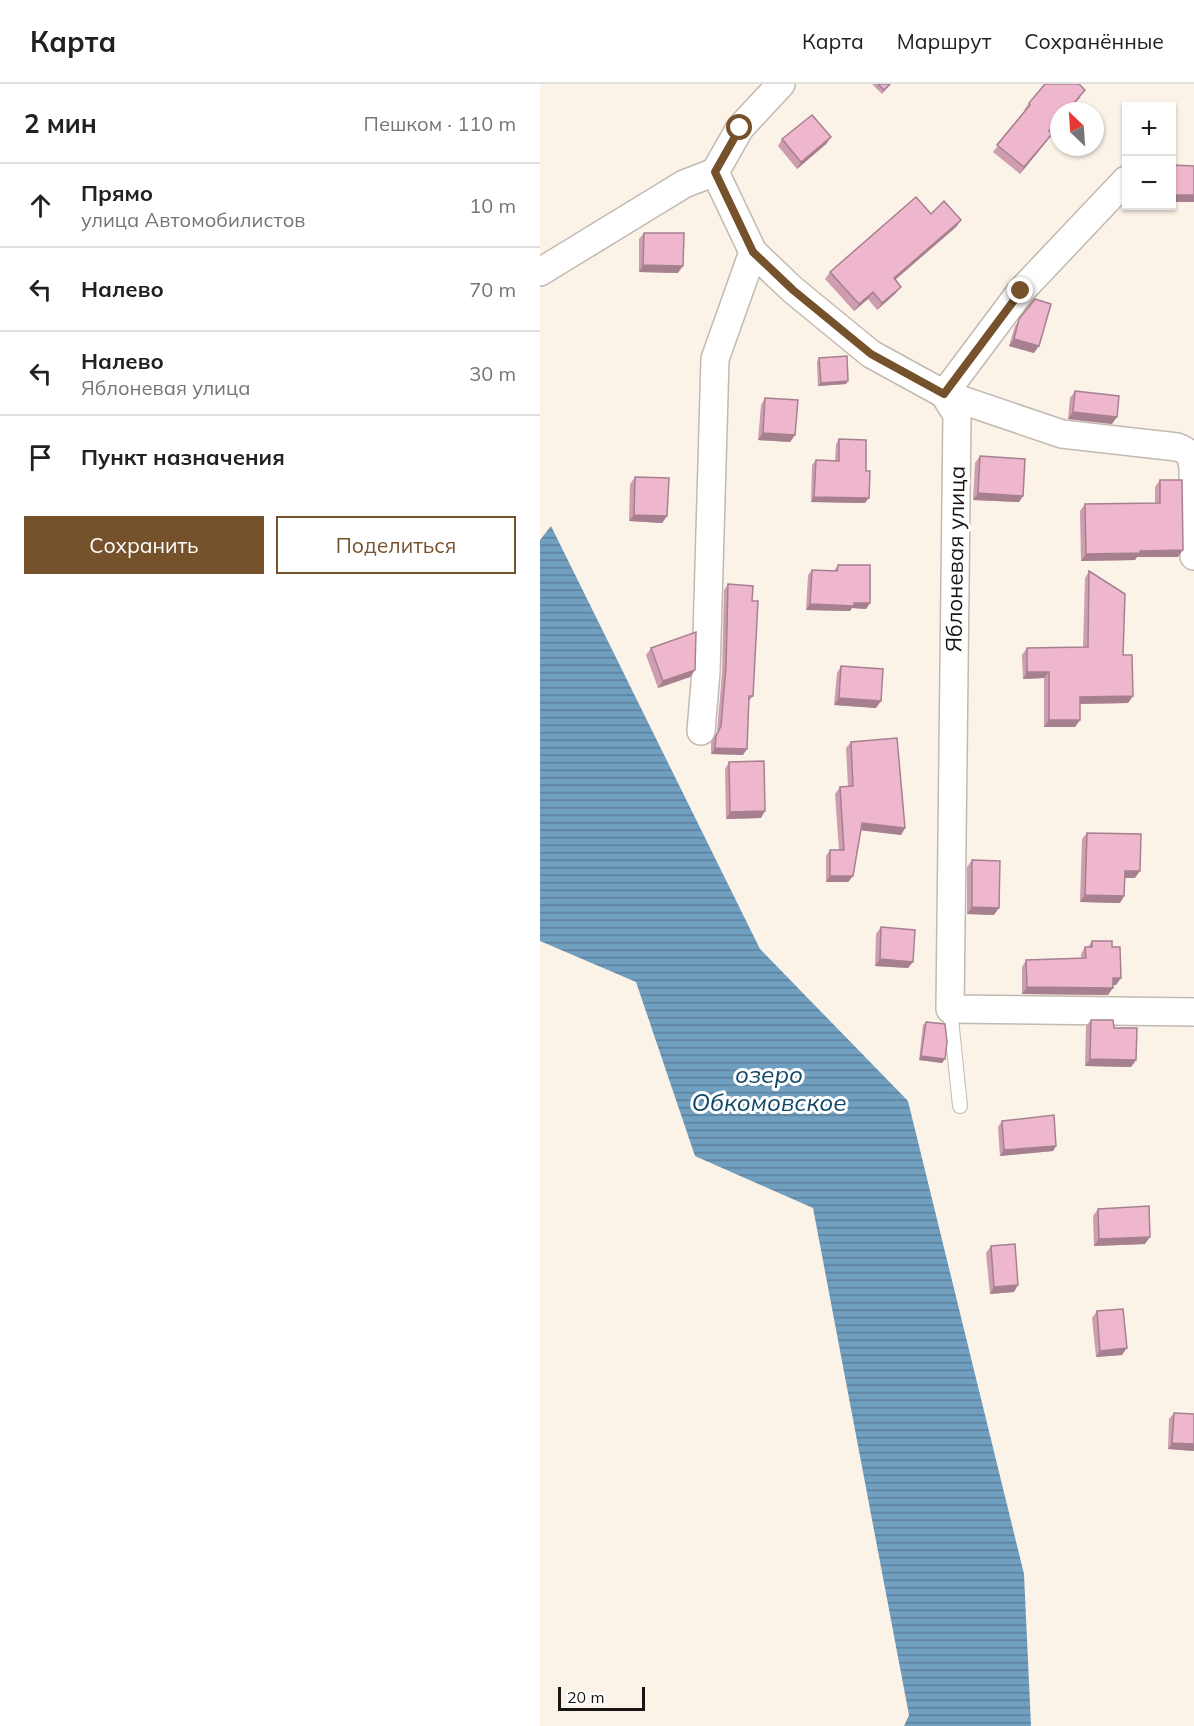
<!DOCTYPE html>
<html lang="ru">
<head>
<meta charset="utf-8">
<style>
	body { margin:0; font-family:Mulish,sans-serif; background:#f6f6f6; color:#202124 }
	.controls { position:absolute; right:18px; top:18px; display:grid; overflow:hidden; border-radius:0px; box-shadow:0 2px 4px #0004 }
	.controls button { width:54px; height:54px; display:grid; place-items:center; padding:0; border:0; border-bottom:2px solid #e0e0e0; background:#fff; color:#202124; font:30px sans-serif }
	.compass { position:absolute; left:510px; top:18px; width:54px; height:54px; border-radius:50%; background:#fff; box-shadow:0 2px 4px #0004; rotate:335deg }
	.scale { position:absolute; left:18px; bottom:15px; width:87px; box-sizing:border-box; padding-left:6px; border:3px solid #181512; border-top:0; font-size:16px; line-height:21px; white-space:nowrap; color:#181512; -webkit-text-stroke:4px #fff; paint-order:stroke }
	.stop { position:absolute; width:18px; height:18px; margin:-14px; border:4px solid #76522c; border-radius:50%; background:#fff }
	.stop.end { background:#76522c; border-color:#fff; box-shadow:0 2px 6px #0008 }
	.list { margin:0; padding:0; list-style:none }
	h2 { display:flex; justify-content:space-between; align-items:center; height:78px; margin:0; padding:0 24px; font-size:26px }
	h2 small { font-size:20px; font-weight:400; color:#757577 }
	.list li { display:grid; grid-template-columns:39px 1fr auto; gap:18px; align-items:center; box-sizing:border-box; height:84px; padding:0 24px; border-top:2px solid #e0e0e0 }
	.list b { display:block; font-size:22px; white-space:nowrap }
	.list p { margin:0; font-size:20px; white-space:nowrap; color:#757577 }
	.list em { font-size:20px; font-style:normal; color:#757577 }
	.actions { display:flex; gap:12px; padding:18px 24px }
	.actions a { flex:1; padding:14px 0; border:2px solid #76522c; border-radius:0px; text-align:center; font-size:21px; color:#76522c }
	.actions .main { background:#76522c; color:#fff }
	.icon { flex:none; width:33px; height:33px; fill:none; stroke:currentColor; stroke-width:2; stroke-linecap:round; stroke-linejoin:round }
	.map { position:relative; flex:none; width:654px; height:1642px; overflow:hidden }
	header { display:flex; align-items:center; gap:36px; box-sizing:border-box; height:84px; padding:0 30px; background:#fff; border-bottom:2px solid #e0e0e0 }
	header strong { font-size:28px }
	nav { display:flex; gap:33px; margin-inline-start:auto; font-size:21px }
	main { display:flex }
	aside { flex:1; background:#fff }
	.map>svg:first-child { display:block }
	.water { fill:url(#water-rules) }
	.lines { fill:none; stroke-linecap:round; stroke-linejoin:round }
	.lane-casing { stroke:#c2b9b0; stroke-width:16 }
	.street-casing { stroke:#c2b9b0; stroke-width:30 }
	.lane { stroke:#fff; stroke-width:14 }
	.street { stroke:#fff; stroke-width:27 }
	.wall { fill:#ce9db0 }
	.shaded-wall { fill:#a78090 }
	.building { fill:#efb7cd; stroke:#a78090; stroke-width:1.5 }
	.route { stroke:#76522c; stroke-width:8 }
	.labels { text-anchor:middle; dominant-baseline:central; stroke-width:6; stroke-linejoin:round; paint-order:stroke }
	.street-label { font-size:22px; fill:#181512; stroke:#fff }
	.water-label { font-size:24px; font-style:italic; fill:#10486a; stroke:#fff }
</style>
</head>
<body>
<header>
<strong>Карта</strong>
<nav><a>Карта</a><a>Маршрут</a><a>Сохранённые</a></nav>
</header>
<main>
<aside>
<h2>2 мин<small>Пешком · 110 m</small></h2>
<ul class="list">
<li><svg class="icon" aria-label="ahead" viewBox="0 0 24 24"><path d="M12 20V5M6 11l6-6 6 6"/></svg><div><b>Прямо</b><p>улица Автомобилистов</p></div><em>10 m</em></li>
<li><svg class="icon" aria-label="left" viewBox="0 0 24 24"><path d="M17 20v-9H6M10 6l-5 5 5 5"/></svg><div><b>Налево</b></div><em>70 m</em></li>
<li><svg class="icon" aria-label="left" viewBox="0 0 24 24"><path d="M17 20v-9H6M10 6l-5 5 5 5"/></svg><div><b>Налево</b><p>Яблоневая улица</p></div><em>30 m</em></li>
<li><svg class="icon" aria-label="arrive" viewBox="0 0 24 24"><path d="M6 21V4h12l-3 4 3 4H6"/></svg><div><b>Пункт назначения</b></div></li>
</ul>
<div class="actions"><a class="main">Сохранить</a><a>Поделиться</a></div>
</aside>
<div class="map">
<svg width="654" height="1642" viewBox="0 0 654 1642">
	<defs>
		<pattern id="water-rules" width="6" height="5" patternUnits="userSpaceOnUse" patternTransform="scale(1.5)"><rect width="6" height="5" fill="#719fc0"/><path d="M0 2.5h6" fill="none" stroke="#5c809b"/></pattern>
	</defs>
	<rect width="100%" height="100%" fill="#fbf2e8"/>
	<!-- water -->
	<polygon class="water" points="11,442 220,865 368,1017 484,1490 491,1642 364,1642 369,1631 273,1124 155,1072 96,898 0,857 0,456"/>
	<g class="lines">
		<!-- lane casing -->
		<g class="lane-casing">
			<polyline id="lane" points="410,925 420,1022"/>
		</g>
		<!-- street casing -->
		<g class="street-casing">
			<g id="street">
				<path d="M175,88L213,168L253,206L331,270L404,310L522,350L637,363C649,367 651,371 653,383L654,472"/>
				<polyline points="175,88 200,44 241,0"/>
				<polyline points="586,96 481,207 404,310 417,331 410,925 654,928"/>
				<polyline points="0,188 144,100 175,88"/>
				<polyline points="161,647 166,588 175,275 213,168"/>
			</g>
		</g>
		<!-- lane -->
		<use href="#lane" class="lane"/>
		<!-- street -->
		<use href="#street" class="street"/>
	</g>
	<!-- wall -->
	<g class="wall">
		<polygon points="332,0 351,0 342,10"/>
		<polygon points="541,13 528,27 519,27 519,37 510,48 512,50 480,90 453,68 485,27 484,26 489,19"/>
		<polygon points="291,53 286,60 257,85 238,62 242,55"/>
		<polygon points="391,130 421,136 416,143 355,196 356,209 337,226 328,215 314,227 285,195 290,188"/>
		<polygon points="104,149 138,189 99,188 99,155"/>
		<polygon points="495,215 494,269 469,262 475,242"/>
		<polygon points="279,274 306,300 278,302 277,278"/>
		<polygon points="535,307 572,340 528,335 530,314"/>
		<polygon points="225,314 255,351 250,358 218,356 221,321"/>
		<polygon points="299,355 325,419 271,418 272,381 276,376 295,377 296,360"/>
		<polygon points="440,372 483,412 479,418 433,416 435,379"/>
		<polygon points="95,393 127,432 122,439 89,437 90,400"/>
		<polygon points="620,396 638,473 597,473 595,476 541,477 540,427 545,420 615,419 615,403"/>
		<polygon points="298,481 330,519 326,525 312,524 310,527 266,526 268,491 272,486 294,487"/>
		<polygon points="549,487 583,571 593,612 588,619 540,620 540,636 535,643 504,643 504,594 483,595 482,571 487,564 543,563 545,494"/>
		<polygon points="188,500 212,517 213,612 209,617 203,671 171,670 171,658 177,648 182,589 184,506"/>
		<polygon points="111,564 155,586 150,593 118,604 106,571"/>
		<polygon points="301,582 336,624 294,621 297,589"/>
		<polygon points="311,658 365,744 361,751 321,746 313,792 308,798 286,798 286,772 290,766 299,766 295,710 300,703 308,702 306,664"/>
		<polygon points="189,678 221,734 186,735 185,685"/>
		<polygon points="547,749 595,794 585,794 584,812 580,819 540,818 542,755"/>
		<polygon points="432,776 454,831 427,830 427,783"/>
		<polygon points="341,843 368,884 335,882 336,850"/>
		<polygon points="552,857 572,863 581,894 576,901 573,901 568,911 482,910 482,883 486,876 541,875 541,870 545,863 548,863"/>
		<polygon points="551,936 574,944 596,976 591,983 545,982 546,942"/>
		<polygon points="386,938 405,975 402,979 379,976 383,941"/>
		<polygon points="462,1037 516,1062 513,1067 460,1072 458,1043"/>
		<polygon points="558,1125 605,1160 554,1162 553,1132"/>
		<polygon points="451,1162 474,1208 450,1210 446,1169"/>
		<polygon points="557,1227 582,1271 556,1273 552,1234"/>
		<polygon points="634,1329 654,1330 654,1367 628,1365 629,1335"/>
	</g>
	<!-- shaded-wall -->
	<g class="shaded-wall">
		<polygon points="512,50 507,57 480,90 484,83"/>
		<polygon points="291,53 286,60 257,85 261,78"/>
		<rect x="632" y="111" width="22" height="7"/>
		<polygon points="421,136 416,143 349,201 354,194"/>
		<polygon points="103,181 143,182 138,189 99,188"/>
		<polygon points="361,203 356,209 337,226 342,219"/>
		<polygon points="333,208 328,215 314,227 319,220"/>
		<polygon points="474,255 499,262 494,269 469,262"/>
		<polygon points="308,297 306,300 278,302 281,299"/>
		<polygon points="533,328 577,333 572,340 528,335"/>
		<polygon points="223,349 255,351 250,358 218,356"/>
		<polygon points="438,409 483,412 479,418 433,416"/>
		<polygon points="274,413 329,414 325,419 271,418"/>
		<polygon points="94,431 127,432 122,439 89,437"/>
		<polygon points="643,466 638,473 597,473 595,476 541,477 546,470 600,467"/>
		<polygon points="314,519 330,519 326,525 312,524 310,527 266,526 270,520"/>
		<polygon points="155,586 150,593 118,604 123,597"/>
		<polygon points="487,588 509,588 504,594 483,595"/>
		<polygon points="593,612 588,619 535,620 540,613"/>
		<polygon points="299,614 341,617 336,624 294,621"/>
		<polygon points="509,636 540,636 535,643 504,643"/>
		<polygon points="175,664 207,665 203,671 171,670"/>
		<polygon points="225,727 221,734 186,735 190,728"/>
		<polygon points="322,739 365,744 361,751 318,746"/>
		<polygon points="585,787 600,787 595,794 580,794"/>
		<polygon points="290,792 313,792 308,798 286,798"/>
		<polygon points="545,811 584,812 580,819 540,818"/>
		<polygon points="432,823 459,824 454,831 427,830"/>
		<polygon points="340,875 373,878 368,884 335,882"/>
		<polygon points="573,894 581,894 576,901 568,901"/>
		<polygon points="487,903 573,904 568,911 482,910"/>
		<polygon points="381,972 405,975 402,979 379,976"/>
		<polygon points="550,975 596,976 591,983 545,982"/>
		<polygon points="516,1062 513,1067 460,1072 464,1066"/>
		<polygon points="610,1153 605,1160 554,1162 559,1155"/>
		<polygon points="478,1201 474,1208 450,1210 454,1203"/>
		<polygon points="587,1264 582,1271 556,1273 560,1267"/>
		<polygon points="632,1359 654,1360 654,1367 628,1365"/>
	</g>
	<!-- building -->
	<g class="building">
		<polygon points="338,0 350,0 344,6"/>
		<polygon points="505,0 539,0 545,6 527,27 519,27 519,36 509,47 512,50 484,83 457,61 490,21 489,19"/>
		<polygon points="272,31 291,53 261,78 242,55"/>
		<polygon points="632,81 654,82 654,111 632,111"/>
		<polygon points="376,113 391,130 404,117 421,136 354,194 361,203 342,219 333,208 319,220 290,188"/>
		<polygon points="104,149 144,149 143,182 103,181"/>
		<polygon points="495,215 511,220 499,262 474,255 479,235"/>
		<polygon points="307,272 308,297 281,299 279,274"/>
		<polygon points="535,307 579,312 577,333 533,328"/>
		<polygon points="225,314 258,316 255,351 223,349"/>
		<polygon points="299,355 326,356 326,387 330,387 329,414 274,413 276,376 299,377"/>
		<polygon points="440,372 485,375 483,412 438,409"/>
		<polygon points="95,393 129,394 127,432 94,431"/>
		<polygon points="620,396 642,396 643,466 600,467 600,469 546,470 545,420 620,419"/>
		<polygon points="298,481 330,481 330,519 314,519 314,522 270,520 272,486 297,487"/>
		<polygon points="549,487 585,510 583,571 592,571 593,612 540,613 540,636 509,636 509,588 487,588 487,564 548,563"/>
		<polygon points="188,500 213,502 212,517 218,517 213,612 209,612 207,665 175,664 176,652 181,642 186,583"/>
		<polygon points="156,548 155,586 123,597 111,564"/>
		<polygon points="301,582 343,585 341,617 299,614"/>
		<polygon points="357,654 365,744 322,739 313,792 290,792 290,766 304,766 300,703 313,702 311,658"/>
		<polygon points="224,677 225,727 190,728 189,678"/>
		<polygon points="547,749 601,750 600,787 585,787 584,812 545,811"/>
		<polygon points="432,776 460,777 459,824 432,823"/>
		<polygon points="341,843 375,846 373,878 340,875"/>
		<polygon points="552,857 572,857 572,863 580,863 581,894 573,894 573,904 487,903 486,876 546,874 545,863 552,863"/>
		<polygon points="551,936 573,936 574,944 597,944 596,976 550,975"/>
		<polygon points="386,938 405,940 407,958 405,975 381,972"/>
		<polygon points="514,1031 516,1062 464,1066 462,1037"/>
		<polygon points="609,1122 610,1153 559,1155 558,1125"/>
		<polygon points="475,1160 478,1201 454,1203 451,1162"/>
		<polygon points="583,1225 587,1264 560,1267 557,1227"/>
		<polygon points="634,1329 654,1330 654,1360 632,1359"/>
	</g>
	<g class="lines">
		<!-- route -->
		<polyline class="route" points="200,44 175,88 213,168 253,206 331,270 404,310 481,207"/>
	</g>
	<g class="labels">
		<!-- street labels -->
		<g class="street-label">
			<text transform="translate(415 475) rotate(-89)">Яблоневая улица</text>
		</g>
		<!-- water labels -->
		<g class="water-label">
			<text x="229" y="990">озеро<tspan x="229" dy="28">Обкомовское</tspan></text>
		</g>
	</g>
</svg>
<div class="controls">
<button>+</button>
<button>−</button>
</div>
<svg class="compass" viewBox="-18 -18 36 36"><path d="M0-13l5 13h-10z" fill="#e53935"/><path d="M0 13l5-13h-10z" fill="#757577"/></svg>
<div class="scale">20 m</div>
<div class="stop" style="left:200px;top:44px"></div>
<div class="stop end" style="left:481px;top:207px"></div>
</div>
</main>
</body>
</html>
